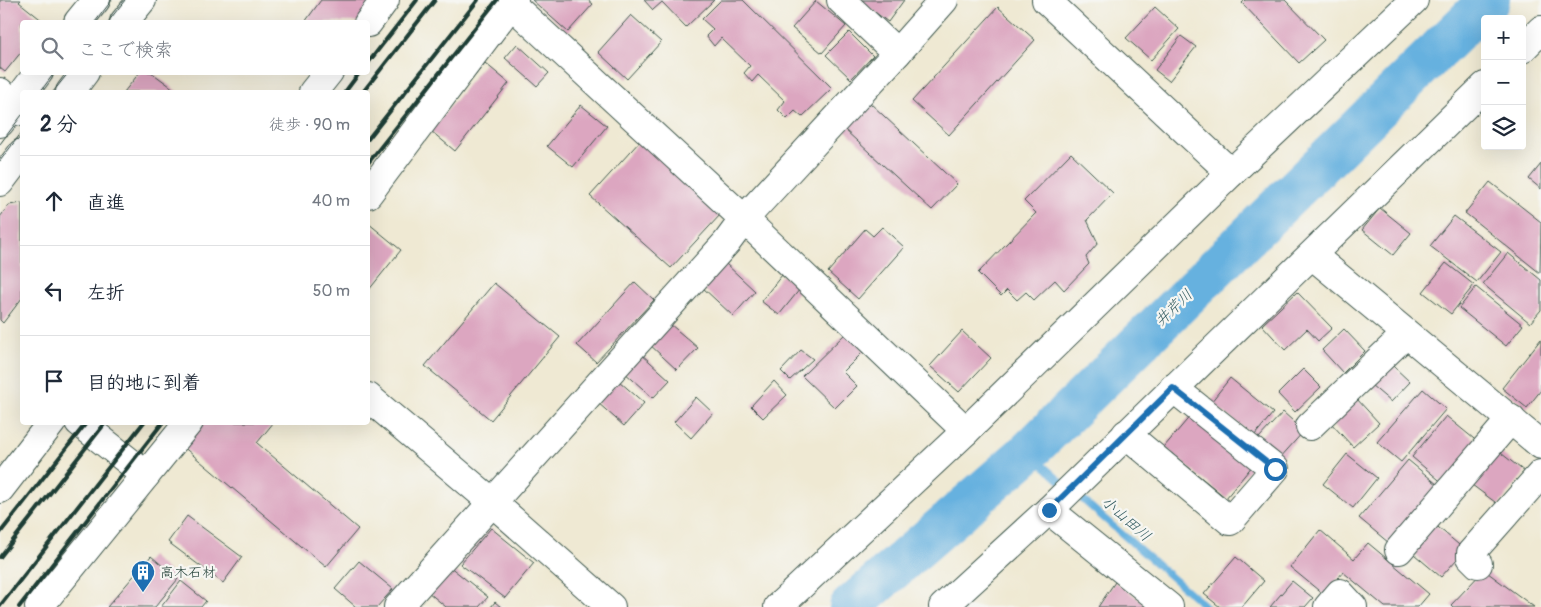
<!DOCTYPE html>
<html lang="ja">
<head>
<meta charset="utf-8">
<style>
	body { margin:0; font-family:Pangolin,"Klee One",sans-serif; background:#f2f2f3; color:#1f2937 }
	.controls { position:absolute; right:15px; top:15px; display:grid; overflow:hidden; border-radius:5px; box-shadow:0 5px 20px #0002 }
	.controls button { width:45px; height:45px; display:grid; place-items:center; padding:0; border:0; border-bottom:1px solid #e0e1e3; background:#fff; color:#1f2937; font:25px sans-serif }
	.stop { position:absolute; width:15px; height:15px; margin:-11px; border:4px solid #1f6fb2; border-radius:50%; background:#fff }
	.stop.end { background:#1f6fb2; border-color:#fff; box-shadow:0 1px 5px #0008 }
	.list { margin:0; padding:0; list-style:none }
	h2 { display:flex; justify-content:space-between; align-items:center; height:65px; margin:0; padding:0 20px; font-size:21px }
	h2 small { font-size:16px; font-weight:400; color:#747a83 }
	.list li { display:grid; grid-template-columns:32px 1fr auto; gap:15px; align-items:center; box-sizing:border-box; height:90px; padding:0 20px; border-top:1px solid #e0e1e3 }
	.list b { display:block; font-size:19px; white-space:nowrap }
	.list em { font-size:16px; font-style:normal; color:#747a83 }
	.icon { flex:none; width:28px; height:28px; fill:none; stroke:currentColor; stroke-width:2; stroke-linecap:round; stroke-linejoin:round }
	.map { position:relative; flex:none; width:1541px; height:607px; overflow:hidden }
	.search { position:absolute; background:#fff; box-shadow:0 5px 20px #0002; left:20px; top:20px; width:350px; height:55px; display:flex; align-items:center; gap:12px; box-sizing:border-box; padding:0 18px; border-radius:5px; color:#747a83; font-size:19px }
	.panel { position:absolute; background:#fff; box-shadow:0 5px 20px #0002; left:20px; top:90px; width:350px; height:335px; border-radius:5px }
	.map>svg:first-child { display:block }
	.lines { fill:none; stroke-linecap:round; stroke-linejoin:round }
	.stream { stroke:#66b1df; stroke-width:7 }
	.river { stroke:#66b1df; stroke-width:42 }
	.building { fill:#dca6c0 }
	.minor-casing { stroke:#3e574c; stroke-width:30 }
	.tertiary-casing { stroke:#3e574c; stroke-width:30 }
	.minor { stroke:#fff; stroke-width:28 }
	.tertiary { stroke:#fff; stroke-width:28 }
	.tram { stroke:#1f3d34; stroke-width:1 }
	.rail { stroke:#1f3d34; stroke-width:4 }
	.route { stroke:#1f6fb2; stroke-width:6 }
	.labels { text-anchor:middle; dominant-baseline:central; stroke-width:4.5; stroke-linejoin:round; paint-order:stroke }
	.poi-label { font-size:14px; fill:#1f3d34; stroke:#f6f6f2; text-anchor:start }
	.water-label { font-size:15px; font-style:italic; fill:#315a5f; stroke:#f6f6f2 }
</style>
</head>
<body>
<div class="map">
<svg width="1541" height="607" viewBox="0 0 1541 607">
	<rect width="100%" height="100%" fill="#f6f6f2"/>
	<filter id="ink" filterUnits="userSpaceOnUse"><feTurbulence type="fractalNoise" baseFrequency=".02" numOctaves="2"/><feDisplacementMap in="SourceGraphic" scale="10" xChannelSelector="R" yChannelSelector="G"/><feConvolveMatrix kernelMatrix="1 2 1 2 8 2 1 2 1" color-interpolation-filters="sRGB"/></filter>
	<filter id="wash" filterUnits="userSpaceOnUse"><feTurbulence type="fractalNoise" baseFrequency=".0096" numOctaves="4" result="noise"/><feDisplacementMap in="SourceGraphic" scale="20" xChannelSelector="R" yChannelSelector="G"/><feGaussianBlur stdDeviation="1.12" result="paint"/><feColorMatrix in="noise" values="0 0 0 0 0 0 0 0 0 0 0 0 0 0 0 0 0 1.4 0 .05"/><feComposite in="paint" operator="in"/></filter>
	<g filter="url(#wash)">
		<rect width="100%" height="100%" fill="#efe9d3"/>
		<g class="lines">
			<!-- stream -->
			<g class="stream">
				<polyline points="1028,452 1066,486"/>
				<polyline points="1075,493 1206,607"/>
			</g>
			<!-- river -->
			<polyline class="river" points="850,607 1028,452 1489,0"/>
		</g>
		<g id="blocks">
			<!-- building -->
			<g class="building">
				<polygon points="0,0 21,0 19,2 44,22 22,22 22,51 5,72 0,68"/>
				<polygon points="321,0 376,0 360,22 305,22"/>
				<polygon points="532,0 588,0 593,4 568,32"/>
				<polygon points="644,0 714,0 686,27 662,2 653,10"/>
				<polygon points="721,0 743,0 832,88 802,117 795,111 787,119 778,110 785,101 758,75 752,82 744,73 750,66 721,38 714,46 706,36 713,29 702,19"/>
				<polygon points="859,0 904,0 888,22"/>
				<polygon points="1245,0 1285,0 1324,40 1299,63 1242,3"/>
				<polygon points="816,1 846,26 822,53 792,28"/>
				<polygon points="998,7 1035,40 949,135 912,101"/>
				<polygon points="1155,7 1179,29 1151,60 1126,38"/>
				<polygon points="631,15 661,42 627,79 598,52"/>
				<polygon points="849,32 873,56 851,79 826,55"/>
				<polygon points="1181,36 1196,47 1169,81 1155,70"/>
				<polygon points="517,44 549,73 537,86 505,58"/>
				<polygon points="485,63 509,83 455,151 431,131"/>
				<polygon points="140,72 151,72 178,92 124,92"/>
				<polygon points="870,103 957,184 932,210 845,130"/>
				<polygon points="581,105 607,126 573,167 547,146"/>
				<polygon points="641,140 721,214 671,268 590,196"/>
				<polygon points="1071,153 1113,193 1087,220 1098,243 1086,257 1089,264 1064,290 1055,280 1034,300 1026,292 1017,300 1007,290 1001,296 978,273 1036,213 1024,201"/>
				<polygon points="1541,164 1541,189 1529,179"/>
				<polygon points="1490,182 1541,222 1540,273 1465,213"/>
				<polygon points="22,203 22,298 3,323 0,320 0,217 9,205"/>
				<polygon points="1380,208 1411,233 1393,255 1362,230"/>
				<polygon points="1454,216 1501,252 1477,282 1430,246"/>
				<polygon points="368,223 401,250 368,291"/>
				<polygon points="882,227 904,247 858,299 828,272 865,229 873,236"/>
				<polygon points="1508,253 1541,280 1541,310 1530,323 1483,284"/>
				<polygon points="725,263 755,291 733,316 702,287"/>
				<polygon points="1446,263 1474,285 1451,314 1423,292"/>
				<polygon points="782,275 800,289 779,315 761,301"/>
				<polygon points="635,282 654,300 596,362 577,345"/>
				<polygon points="494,283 560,337 491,420 425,366"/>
				<polygon points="1476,287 1523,325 1506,346 1459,308"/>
				<polygon points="1297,292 1332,328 1318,341 1307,329 1285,350 1262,325"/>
				<polygon points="670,324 698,348 677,370 648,343"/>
				<polygon points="1344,329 1365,351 1343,373 1322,350"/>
				<polygon points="962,331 991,358 959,392 930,366"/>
				<polygon points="847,332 865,350 843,372 857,386 835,408 802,376"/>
				<polygon points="1541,339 1541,390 1527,408 1502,388"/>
				<polygon points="801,350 813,359 790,380 781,371"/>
				<polygon points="640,353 670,380 653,398 623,371"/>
				<polygon points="1393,366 1410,382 1391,402 1371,385"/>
				<polygon points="1303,369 1321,387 1295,412 1278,394"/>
				<polygon points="1230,378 1273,413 1254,436 1211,402"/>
				<polygon points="619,381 644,403 624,426 597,402"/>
				<polygon points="774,381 787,395 763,418 751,406"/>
				<polygon points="1423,389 1446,409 1401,462 1377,442"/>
				<polygon points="696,397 713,413 691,438 674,422"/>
				<polygon points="1356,398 1379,423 1353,447 1330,422"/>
				<polygon points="1283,412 1304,431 1279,459 1258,439"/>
				<polygon points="1192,414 1253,465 1226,498 1164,447"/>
				<polygon points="1446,416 1479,443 1445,485 1412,457"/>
				<polygon points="200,422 274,422 257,443 358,529 326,567 181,445"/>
				<polygon points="1497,450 1525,472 1499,505 1468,482"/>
				<polygon points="1347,454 1377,478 1353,508 1323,484"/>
				<polygon points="1408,460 1444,490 1395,548 1359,518"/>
				<polygon points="187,516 242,557 223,583 168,542"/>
				<polygon points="1432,522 1465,550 1441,577 1408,549"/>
				<polygon points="491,528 534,563 505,598 460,564"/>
				<polygon points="1320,530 1354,559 1368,543 1429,594 1418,607 1385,607 1343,572 1324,595 1290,567"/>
				<polygon points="151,556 178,579 155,607 107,607"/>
				<polygon points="1236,557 1264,581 1242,607 1220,607 1204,594"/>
				<polygon points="359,561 393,589 377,607 356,607 335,589"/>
				<polygon points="449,566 488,597 479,607 446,607 428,592"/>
				<polygon points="1484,570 1534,607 1453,607 1451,605"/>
				<polygon points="181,581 206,601 201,607 161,607"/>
				<polygon points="1292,581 1313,598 1305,607 1270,607"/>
				<polygon points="1115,582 1147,605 1145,607 1098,607"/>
				<polygon points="495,602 501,607 491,607"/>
			</g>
		</g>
	</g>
	<g filter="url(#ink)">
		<use href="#blocks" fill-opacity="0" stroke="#3e574c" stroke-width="1"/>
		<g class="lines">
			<!-- minor casing -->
			<g class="minor-casing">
				<g id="minor">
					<polyline points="841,0 897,53"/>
					<polyline points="1046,0 1231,173"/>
					<polyline points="511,4 744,219 966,431"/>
					<polyline points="368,23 385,0"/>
					<polyline points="1522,49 1541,30"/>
					<polyline points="0,92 22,112"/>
					<polyline points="313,92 329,72"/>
					<polyline points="368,194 514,0"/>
					<polyline points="1312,255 1541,445"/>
					<polyline points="368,397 492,502 611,607"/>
					<polyline points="79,422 146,475"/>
					<polyline points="1310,426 1406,334"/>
					<polyline points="1126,434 1230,521 1275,469 1173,388"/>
					<polyline points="0,489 52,422"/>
					<polyline points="1049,510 1169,607"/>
					<polyline points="1399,550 1511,419"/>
					<polyline points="1478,564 1471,557 1471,553 1541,474"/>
					<polyline points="39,607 189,422"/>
					<polyline points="398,607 727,242 744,219 897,53 944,0"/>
					<polyline points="778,607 966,431 1231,173 1414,0"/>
					<polyline points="943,607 1049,510 1485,86"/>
					<polyline points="1328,607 1340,593 1353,607"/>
				</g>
			</g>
			<!-- tertiary casing -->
			<g class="tertiary-casing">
				<g id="tertiary">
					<polyline points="78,22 96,0"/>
					<polyline points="124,22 142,0"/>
					<polyline points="24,92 39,72"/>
					<polyline points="70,92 85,72"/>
					<polyline points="0,123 22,94"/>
					<polyline points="0,182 22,153"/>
				</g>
			</g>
			<!-- minor -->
			<use href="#minor" class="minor"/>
			<!-- tertiary -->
			<use href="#tertiary" class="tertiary"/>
			<!-- tram -->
			<g class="tram">
				<polyline points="95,22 112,0"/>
				<polyline points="108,22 125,0"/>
				<polyline points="40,92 55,72"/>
				<polyline points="53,92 69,72"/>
				<polyline points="0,144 22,115"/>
				<polyline points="0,161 22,132"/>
			</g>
			<!-- rail -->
			<g class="rail">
				<polyline points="368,63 417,0"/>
				<polyline points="345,92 360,72"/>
				<polyline points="363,92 435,0"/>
				<polyline points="368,139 478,0"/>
				<polyline points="368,163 497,0"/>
				<polyline points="0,533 87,422"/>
				<polyline points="0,557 106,422"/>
				<polyline points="0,606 144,422"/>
				<polyline points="19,607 163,422"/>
			</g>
		</g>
	</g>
	<g class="lines" filter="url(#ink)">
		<!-- route -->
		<polyline class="route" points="1049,510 1173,388 1275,469"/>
	</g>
	<!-- icons -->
	<defs>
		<g id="building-pin" transform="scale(1.25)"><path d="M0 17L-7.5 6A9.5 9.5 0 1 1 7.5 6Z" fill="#1f6fb2" stroke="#f6f6f2"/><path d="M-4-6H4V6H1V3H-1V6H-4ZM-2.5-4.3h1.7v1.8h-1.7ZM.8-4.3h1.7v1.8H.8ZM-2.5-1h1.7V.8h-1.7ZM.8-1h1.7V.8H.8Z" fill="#fff"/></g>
	</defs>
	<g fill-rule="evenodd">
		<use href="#building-pin" x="143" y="572"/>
	</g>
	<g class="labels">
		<!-- poi labels -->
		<g class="poi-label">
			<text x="160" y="572">高木石材</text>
		</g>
		<!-- water labels -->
		<g class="water-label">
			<text transform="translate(1174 308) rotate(-44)">井芹川</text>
			<text transform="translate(1126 519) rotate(41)">小山田川</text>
		</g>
	</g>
</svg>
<div class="controls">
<button>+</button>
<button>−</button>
<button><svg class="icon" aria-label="layers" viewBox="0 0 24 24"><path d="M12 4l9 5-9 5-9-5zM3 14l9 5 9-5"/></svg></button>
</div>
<div class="stop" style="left:1275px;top:469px"></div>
<div class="stop end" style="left:1049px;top:510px"></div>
<div class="search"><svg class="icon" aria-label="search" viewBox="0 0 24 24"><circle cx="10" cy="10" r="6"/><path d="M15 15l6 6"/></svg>ここで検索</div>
<section class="panel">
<h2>2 分<small>徒歩 · 90 m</small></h2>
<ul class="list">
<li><svg class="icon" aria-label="ahead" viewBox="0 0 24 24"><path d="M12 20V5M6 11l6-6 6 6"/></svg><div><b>直進</b></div><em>40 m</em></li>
<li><svg class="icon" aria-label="left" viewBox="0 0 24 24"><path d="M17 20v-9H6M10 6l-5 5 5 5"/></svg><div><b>左折</b></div><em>50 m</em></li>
<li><svg class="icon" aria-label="arrive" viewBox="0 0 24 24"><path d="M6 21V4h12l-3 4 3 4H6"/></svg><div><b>目的地に到着</b></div></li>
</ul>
</section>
</div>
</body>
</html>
